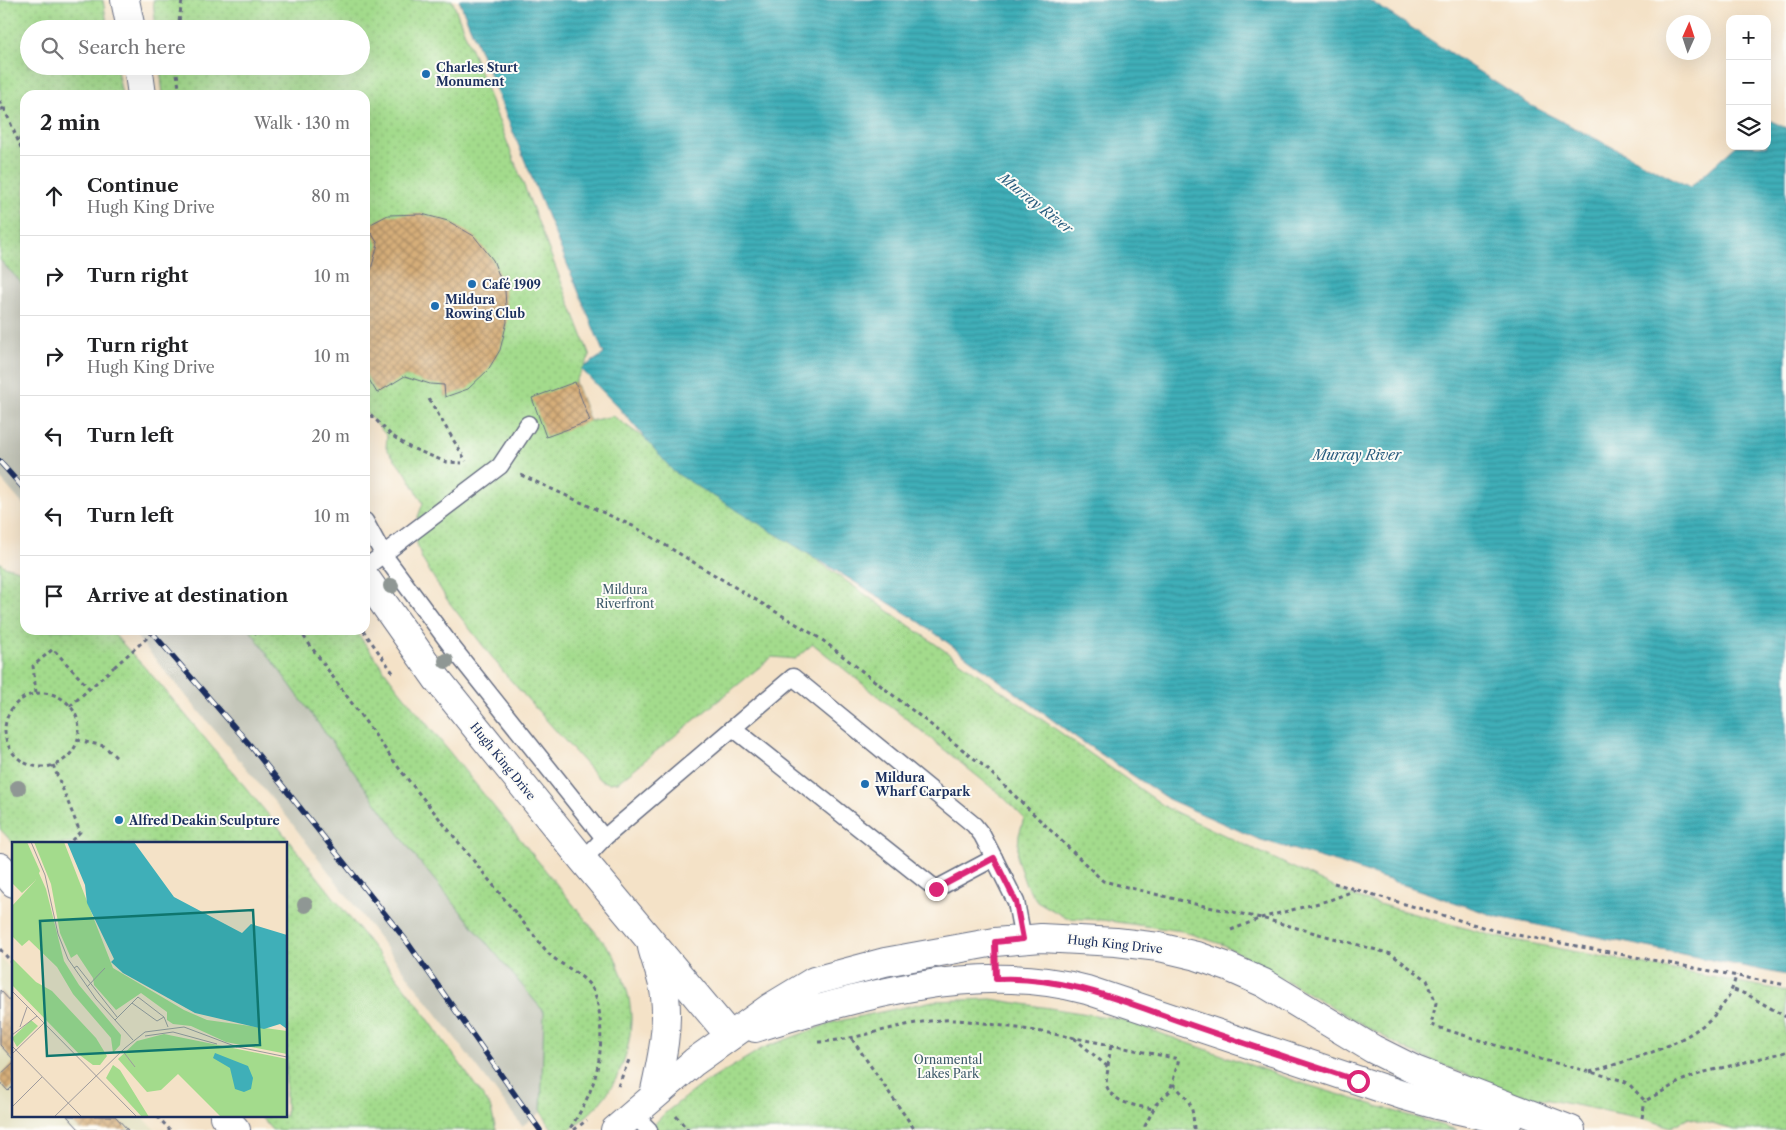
<!DOCTYPE html>
<html lang="en">
<head>
<meta charset="utf-8">
<style>
	body { margin:0; font-family:"Libre Caslon Text",serif; background:#f2f2f2; color:#202124 }
	.controls { position:absolute; right:15px; top:15px; display:grid; overflow:hidden; border-radius:10px; box-shadow:0 5px 20px #0002 }
	.controls button { width:45px; height:45px; display:grid; place-items:center; padding:0; border:0; border-bottom:1px solid #e0e0e0; background:#fff; color:#202124; font:25px sans-serif }
	.compass { position:absolute; left:1666px; top:15px; width:45px; height:45px; border-radius:50%; background:#fff; box-shadow:0 5px 20px #0002; rotate:3deg }
	.stop { position:absolute; width:15px; height:15px; margin:-11px; border:4px solid #db2777; border-radius:50%; background:#fff }
	.stop.end { background:#db2777; border-color:#fff; box-shadow:0 1px 5px #0008 }
	.list { margin:0; padding:0; list-style:none }
	h2 { display:flex; justify-content:space-between; align-items:center; height:65px; margin:0; padding:0 20px; font-size:21px }
	h2 small { font-size:16px; font-weight:400; color:#757577 }
	.list li { display:grid; grid-template-columns:32px 1fr auto; gap:15px; align-items:center; box-sizing:border-box; height:80px; padding:0 20px; border-top:1px solid #e0e0e0 }
	.list b { display:block; font-size:19px; white-space:nowrap }
	.list p { margin:0; font-size:16px; white-space:nowrap; color:#757577 }
	.list em { font-size:16px; font-style:normal; color:#757577 }
	.icon { flex:none; width:28px; height:28px; fill:none; stroke:currentColor; stroke-width:2; stroke-linecap:round; stroke-linejoin:round }
	.map { position:relative; flex:none; width:1786px; height:1130px; overflow:hidden }
	.search { position:absolute; background:#fff; box-shadow:0 5px 20px #0002; left:20px; top:20px; width:350px; height:55px; display:flex; align-items:center; gap:12px; box-sizing:border-box; padding:0 18px; border-radius:28px; color:#757577; font-size:19px }
	.panel { position:absolute; background:#fff; box-shadow:0 5px 20px #0002; left:20px; top:90px; width:350px; height:545px; border-radius:15px }
	.map>svg:first-child { display:block }
	.built { fill:#e0ddbb }
	.railway { fill:#c4c6b9 }
	.park { fill:url(#park-dots); stroke:#5f8575 }
	.water { fill:url(#water-rules); stroke:#2d6f8b }
	.building { fill:url(#building-cross-hatch) }
	.lines { fill:none; stroke-linecap:round; stroke-linejoin:round }
	.service-casing { stroke:#676e83; stroke-width:19 }
	.minor-casing { stroke:#676e83; stroke-width:30 }
	.trunk-casing { stroke:#676e83; stroke-width:30 }
	.path { stroke:#676e83; stroke-width:3; stroke-dasharray:4 4; stroke-linecap:butt }
	.service { stroke:#fff; stroke-width:16 }
	.minor { stroke:#fff; stroke-width:28 }
	.trunk { stroke:#fff; stroke-width:28 }
	.rail-casing { stroke:#1b2f5e; stroke-width:5.5 }
	.rail { stroke:#fdfcf7; stroke-width:4; stroke-dasharray:11; stroke-linecap:butt }
	.path-bridge { stroke:#676e83; stroke-width:3; stroke-dasharray:4 4; stroke-linecap:butt }
	.tree { fill:#8f9794 }
	.route { stroke:#db2777; stroke-width:6 }
	.poi-dot { fill:#1f6fb2; stroke:#fdfcf7; stroke-width:2 }
	.labels { text-anchor:middle; dominant-baseline:central; stroke-width:4; stroke-linejoin:round; paint-order:stroke }
	.poi-label { font-size:12px; font-weight:bold; fill:#1b2f5e; stroke:#fdfcf7; text-anchor:start }
	.park-label { font-size:12px; fill:#3d5a6a; stroke:#fdfcf7 }
	.street-label { font-size:12px; fill:#1b2f5e; stroke:#fdfcf7 }
	.water-label { font-size:14px; font-style:italic; fill:#285c7e; stroke:#fdfcf7 }
	.inset-road { fill:none; stroke:#9d9a9d; stroke-width:1 }
	.view { fill:#0f766e; fill-opacity:0.15; stroke:#0f766e; stroke-width:2.5 }
	.inset-edge { fill:none; stroke:#1b2f5e; stroke-width:2.5 }
</style>
</head>
<body>
<div class="map">
<svg width="1786" height="1130" viewBox="0 0 1786 1130">
	<defs>
		<pattern id="park-dots" width="8" height="8" patternUnits="userSpaceOnUse" patternTransform="scale(1.25)"><rect width="8" height="8" fill="#a3db8c"/><path d="M2 2h.1M6 6h.1" fill="none" stroke="#8cbc7b" stroke-width="1.8" stroke-linecap="round"/></pattern>
		<pattern id="water-rules" width="6" height="5" patternUnits="userSpaceOnUse" patternTransform="scale(1.25)"><rect width="6" height="5" fill="#3fafb8"/><path d="M0 2.5h6" fill="none" stroke="#348f99"/></pattern>
		<pattern id="building-cross-hatch" width="8" height="8" patternUnits="userSpaceOnUse" patternTransform="scale(1.25)"><rect width="8" height="8" fill="#d6ae79"/><path d="M0 0l8 8M0 8l8-8" fill="none" stroke="#ad8e66"/></pattern>
	</defs>
	<rect width="100%" height="100%" fill="#fdfcf7"/>
	<filter id="ink" filterUnits="userSpaceOnUse"><feTurbulence type="fractalNoise" baseFrequency=".02" numOctaves="2"/><feDisplacementMap in="SourceGraphic" scale="10" xChannelSelector="R" yChannelSelector="G"/><feConvolveMatrix kernelMatrix="1 2 1 2 8 2 1 2 1" color-interpolation-filters="sRGB"/></filter>
	<filter id="wash" filterUnits="userSpaceOnUse"><feTurbulence type="fractalNoise" baseFrequency=".0096" numOctaves="4" result="noise"/><feDisplacementMap in="SourceGraphic" scale="20" xChannelSelector="R" yChannelSelector="G"/><feGaussianBlur stdDeviation="1.12" result="paint"/><feColorMatrix in="noise" values="0 0 0 0 0 0 0 0 0 0 0 0 0 0 0 0 0 1.4 0 .05"/><feComposite in="paint" operator="in"/></filter>
	<g filter="url(#wash)">
		<rect width="100%" height="100%" fill="#f4e2c7"/>
		<!-- built -->
		<polygon class="built" points="0,957 14,973 14,1116 142,1116 155,1130 0,1130"/>
		<!-- railway -->
		<g class="railway">
			<polygon points="0,260 25,287 25,507 0,478"/>
			<polygon points="131,630 250,630 418,860 544,1012 541,1112 522,1126 287,817"/>
		</g>
		<!-- park -->
		<g class="park">
			<polygon points="0,0 103,0 108,29 29,29 29,66 116,66 122,95 25,95 25,287 0,260"/>
			<polygon points="153,0 452,0 590,356 575,382 590,421 613,416 1167,808 1357,898 1497,937 1786,991 1786,1130 1735,1130 1689,1118 1671,1127 1642,1118 1508,1092 1409,1051 1224,945 1182,931 1102,920 1066,918 1037,901 1025,883 1017,859 1019,835 1024,818 1002,796 813,644 795,659 772,657 618,782 609,783 600,780 506,675 448,601 422,559 413,531 423,503 406,473 386,448 387,436 365,411 365,95 163,95 160,66 361,66 361,29 156,29"/>
			<polygon points="0,562 4,566 25,572 25,630 110,630 159,683 280,829 416,1002 490,1106 496,1130 272,1130 260,1116 286,1116 286,844 14,844 0,829"/>
			<path d="M250,630H355L396,686L614,955C622,975 631,995 631,1018C631,1056 614,1094 583,1119C579,1122 573,1129 568,1130C564,1130 557,1130 553,1130L541,1112L544,1012L418,860Z"/>
			<polygon points="991,999 1120,1019 1304,1084 1457,1130 649,1130 665,1113 697,1088 763,1048 834,1022 933,1001"/>
		</g>
		<!-- water -->
		<polygon class="water" points="459,0 1369,0 1530,105 1690,187 1736,146 1767,146 1767,119 1786,128 1786,975 1498,917 1339,863 1258,839 1168,799 1077,738 917,620 674,472 619,408 581,369 604,354"/>
		<g id="blocks">
			<!-- building -->
			<g class="building">
				<polygon points="422,214 448,221 474,236 493,260 505,291 507,322 500,350 488,370 468,389 445,397 444,385 430,384 405,376 377,393 365,373 365,276 370,273 378,244 367,226 388,215"/>
				<polygon points="575,382 590,421 546,437 532,398"/>
				<polygon points="0,990 14,1005 14,1060 0,1045"/>
				<polygon points="14,1062 14,1085 8,1091 0,1082 0,1075"/>
				<polygon points="67,1116 115,1116 128,1130 80,1130"/>
			</g>
		</g>
	</g>
	<g filter="url(#ink)">
		<use href="#blocks" fill-opacity="0" stroke="#676e83" stroke-width="1"/>
		<g class="lines">
			<!-- service casing -->
			<g class="service-casing">
				<g id="service">
					<polyline points="365,521 383,554 452,647 604,838"/>
					<polyline points="365,568 500,466 528,424"/>
					<polyline points="733,728 793,677 974,825 982,835 994,858"/>
					<polyline points="583,860 604,838 733,728 936,889 994,858 1016,902 1023,939"/>
					<polyline points="633,1114 649,1130"/>
				</g>
			</g>
			<!-- minor casing -->
			<g class="minor-casing">
				<g id="minor">
					<polyline points="125,0 131,29"/>
					<polyline points="138,66 142,95"/>
					<polyline points="365,577 437,679 583,860 730,1036"/>
					<path d="M652,947C656,963 663,979 665,996C669,1029 661,1062 654,1095"/>
					<path d="M755,1028C859,996 979,960 1087,990L1402,1095L1437,1105L1508,1121"/>
					<polyline points="615,1130 694,1062 771,1007 814,981 885,962 995,942 1041,938 1116,942 1159,947 1197,956 1228,967 1264,983 1373,1049 1415,1070 1571,1130"/>
				</g>
			</g>
			<!-- trunk casing -->
			<g class="trunk-casing">
				<g id="trunk">
					<polyline points="0,867 14,883"/>
					<polyline points="224,1116 236,1130"/>
				</g>
			</g>
			<!-- path -->
			<g class="path">
				<polyline points="178,29 182,0"/>
				<polyline points="176,66 180,95"/>
				<polyline points="0,101 4,108 0,110"/>
				<polyline points="4,108 25,157"/>
				<polyline points="429,399 466,461"/>
				<polyline points="365,409 391,435 409,447 446,462 462,463"/>
				<polyline points="521,475 635,527 821,639 985,767 1103,881 1199,905 1261,918 1391,954 1427,980 1436,1003 1431,1025 1540,1059 1621,1080 1628,1083 1645,1101 1683,1080 1705,1072 1786,1052"/>
				<polyline points="254,630 256,633 260,630"/>
				<path d="M299,630L401,771L548,953C561,966 581,972 592,988C597,996 599,1009 600,1018C604,1062 593,1094 569,1130"/>
				<polyline points="363,630 394,674"/>
				<polyline points="36,693 33,666 53,649 89,688"/>
				<circle cx="42" cy="730" r="37"/>
				<polyline points="70,706 114,667"/>
				<polyline points="77,740 104,746 118,759"/>
				<polyline points="53,765 80,832 68,844"/>
				<polyline points="1334,883 1496,931 1786,985"/>
				<polyline points="1231,930 1261,918 1330,900 1356,890"/>
				<polyline points="0,949 14,965"/>
				<polyline points="1734,990 1748,995 1786,1017"/>
				<path d="M1074,1038L1108,1067C1108,1072 1105,1082 1107,1087C1114,1104 1138,1106 1154,1109"/>
				<polyline points="852,1039 915,1130"/>
				<path d="M818,1042C861,1040 900,1022 942,1020C965,1019 988,1024 1010,1027C1067,1035 1123,1048 1179,1059L1170,1091L1156,1104L1145,1126L1147,1130"/>
				<polyline points="1108,1066 1111,1045"/>
				<path d="M1590,1072C1642,1056 1724,1037 1736,975"/>
				<path d="M1173,1084C1191,1102 1193,1104 1194,1130"/>
				<polyline points="618,1086 629,1060"/>
				<polyline points="157,1116 170,1130"/>
				<polyline points="676,1116 688,1130"/>
				<polyline points="1642,1118 1645,1101"/>
				<polyline points="574,1130 587,1120"/>
			</g>
			<!-- service -->
			<use href="#service" class="service"/>
			<!-- minor -->
			<use href="#minor" class="minor"/>
			<!-- trunk -->
			<use href="#trunk" class="trunk"/>
			<!-- rail casing -->
			<g class="rail-casing">
				<g id="rail">
					<polyline points="0,462 25,490"/>
					<polyline points="150,630 250,745 405,939 540,1130"/>
				</g>
			</g>
			<!-- rail -->
			<use href="#rail" class="rail"/>
			<!-- path-bridge -->
			<polyline class="path-bridge" points="114,667 156,630"/>
		</g>
		<!-- trees -->
		<g class="tree">
			<circle cx="391" cy="586" r="8"/>
			<circle cx="446" cy="661" r="8"/>
			<circle cx="18" cy="788" r="8"/>
			<circle cx="305" cy="905" r="8"/>
		</g>
	</g>
	<g class="lines" filter="url(#ink)">
		<!-- route -->
		<path class="route" d="M936,889L994,858L1016,902L1023,939L995,942L996,979C1063,975 1127,1003 1188,1024C1245,1044 1302,1062 1358,1081"/>
	</g>
	<!-- markers -->
	<g class="poi-dot">
		<circle cx="426" cy="74" r="5"/>
		<circle cx="472" cy="284" r="5"/>
		<circle cx="435" cy="306" r="5"/>
		<circle cx="865" cy="784" r="5"/>
		<circle cx="119" cy="820" r="5"/>
	</g>
	<g class="labels">
		<!-- poi labels -->
		<g class="poi-label">
			<text x="436" y="67">Charles Sturt<tspan x="436" dy="14">Monument</tspan></text>
			<text x="482" y="284">Café 1909</text>
			<text x="445" y="299">Mildura<tspan x="445" dy="14">Rowing Club</tspan></text>
			<text x="875" y="777">Mildura<tspan x="875" dy="14">Wharf Carpark</tspan></text>
			<text x="129" y="820">Alfred Deakin Sculpture</text>
		</g>
		<!-- park labels -->
		<g class="park-label">
			<text x="625" y="589">Mildura<tspan x="625" dy="14">Riverfront</tspan></text>
			<text x="948" y="1059">Ornamental<tspan x="948" dy="14">Lakes Park</tspan></text>
		</g>
		<!-- street labels -->
		<g class="street-label">
			<text transform="translate(503 761) rotate(51)">Hugh King Drive</text>
			<text transform="translate(1115 944) rotate(6)">Hugh King Drive</text>
		</g>
		<!-- water labels -->
		<g class="water-label">
			<text transform="translate(1036 203) rotate(38)">Murray River</text>
			<text x="1357" y="455">Murray River</text>
		</g>
	</g>
	<!-- overview -->
	<g transform="translate(12 842)">
		<rect width="275" height="275" fill="#f4e2c7"/>
		<path d="M0,0H15L28,29L23,39L10,51L0,41Z" fill="#a3db8c"/>
		<path d="M22,0H52L101,126L172,168L195,178L275,189V212L214,200L179,184L161,182L155,178V170L129,151L104,168L82,143L81,136L65,112L59,116L48,91L39,42ZM26,29L34,47L52,119L67,143L109,193L108,203L101,211L99,196L61,152L45,125L17,98L10,104L0,94V64L23,39ZM0,116L24,140L40,149L84,196L95,214L88,223H81L69,214L0,143ZM19,178L26,184L5,205L0,196ZM152,192L275,217V275H209L166,232L149,248L135,250L106,217L125,199ZM101,223L108,228L137,275H130L94,236Z" fill="#a3db8c"/>
		<path d="M55,0H122L162,55L230,91L239,82L275,93V187L268,182L252,187L183,171L111,131L99,120L102,117L75,61L73,43ZM203,211L236,224L241,236L239,247L232,250L223,247L218,226L201,216Z" fill="#3fafb8"/>
		<path class="inset-road" d="M19,0L33,33L46,92L56,117L84,157L121,198M62,126L65,124L105,175M75,145L93,126M0,149L25,174M120,161L126,155L152,175M103,178L120,161L145,179L152,175L156,185M8,185L15,165M0,193L25,174L125,275M133,194L161,190L205,202M0,204L70,275M221,204L275,215M110,208L123,225M0,212L32,181M0,265L30,235M42,275L113,206L133,190L172,185L225,205"/>
		<path class="view" d="M241,68L248,203L35,214L28,79Z"/>
		<rect width="275" height="275" class="inset-edge"/>
	</g>
</svg>
<div class="controls">
<button>+</button>
<button>−</button>
<button><svg class="icon" aria-label="layers" viewBox="0 0 24 24"><path d="M12 4l9 5-9 5-9-5zM3 14l9 5 9-5"/></svg></button>
</div>
<svg class="compass" viewBox="-18 -18 36 36"><path d="M0-13l5 13h-10z" fill="#e53935"/><path d="M0 13l5-13h-10z" fill="#757577"/></svg>
<div class="stop" style="left:1358px;top:1081px"></div>
<div class="stop end" style="left:936px;top:889px"></div>
<div class="search"><svg class="icon" aria-label="search" viewBox="0 0 24 24"><circle cx="10" cy="10" r="6"/><path d="M15 15l6 6"/></svg>Search here</div>
<section class="panel">
<h2>2 min<small>Walk · 130 m</small></h2>
<ul class="list">
<li><svg class="icon" aria-label="ahead" viewBox="0 0 24 24"><path d="M12 20V5M6 11l6-6 6 6"/></svg><div><b>Continue</b><p>Hugh King Drive</p></div><em>80 m</em></li>
<li><svg class="icon" aria-label="right" viewBox="0 0 24 24"><path d="M7 20v-9h11M14 6l5 5-5 5"/></svg><div><b>Turn right</b></div><em>10 m</em></li>
<li><svg class="icon" aria-label="right" viewBox="0 0 24 24"><path d="M7 20v-9h11M14 6l5 5-5 5"/></svg><div><b>Turn right</b><p>Hugh King Drive</p></div><em>10 m</em></li>
<li><svg class="icon" aria-label="left" viewBox="0 0 24 24"><path d="M17 20v-9H6M10 6l-5 5 5 5"/></svg><div><b>Turn left</b></div><em>20 m</em></li>
<li><svg class="icon" aria-label="left" viewBox="0 0 24 24"><path d="M17 20v-9H6M10 6l-5 5 5 5"/></svg><div><b>Turn left</b></div><em>10 m</em></li>
<li><svg class="icon" aria-label="arrive" viewBox="0 0 24 24"><path d="M6 21V4h12l-3 4 3 4H6"/></svg><div><b>Arrive at destination</b></div></li>
</ul>
</section>
</div>
</body>
</html>
